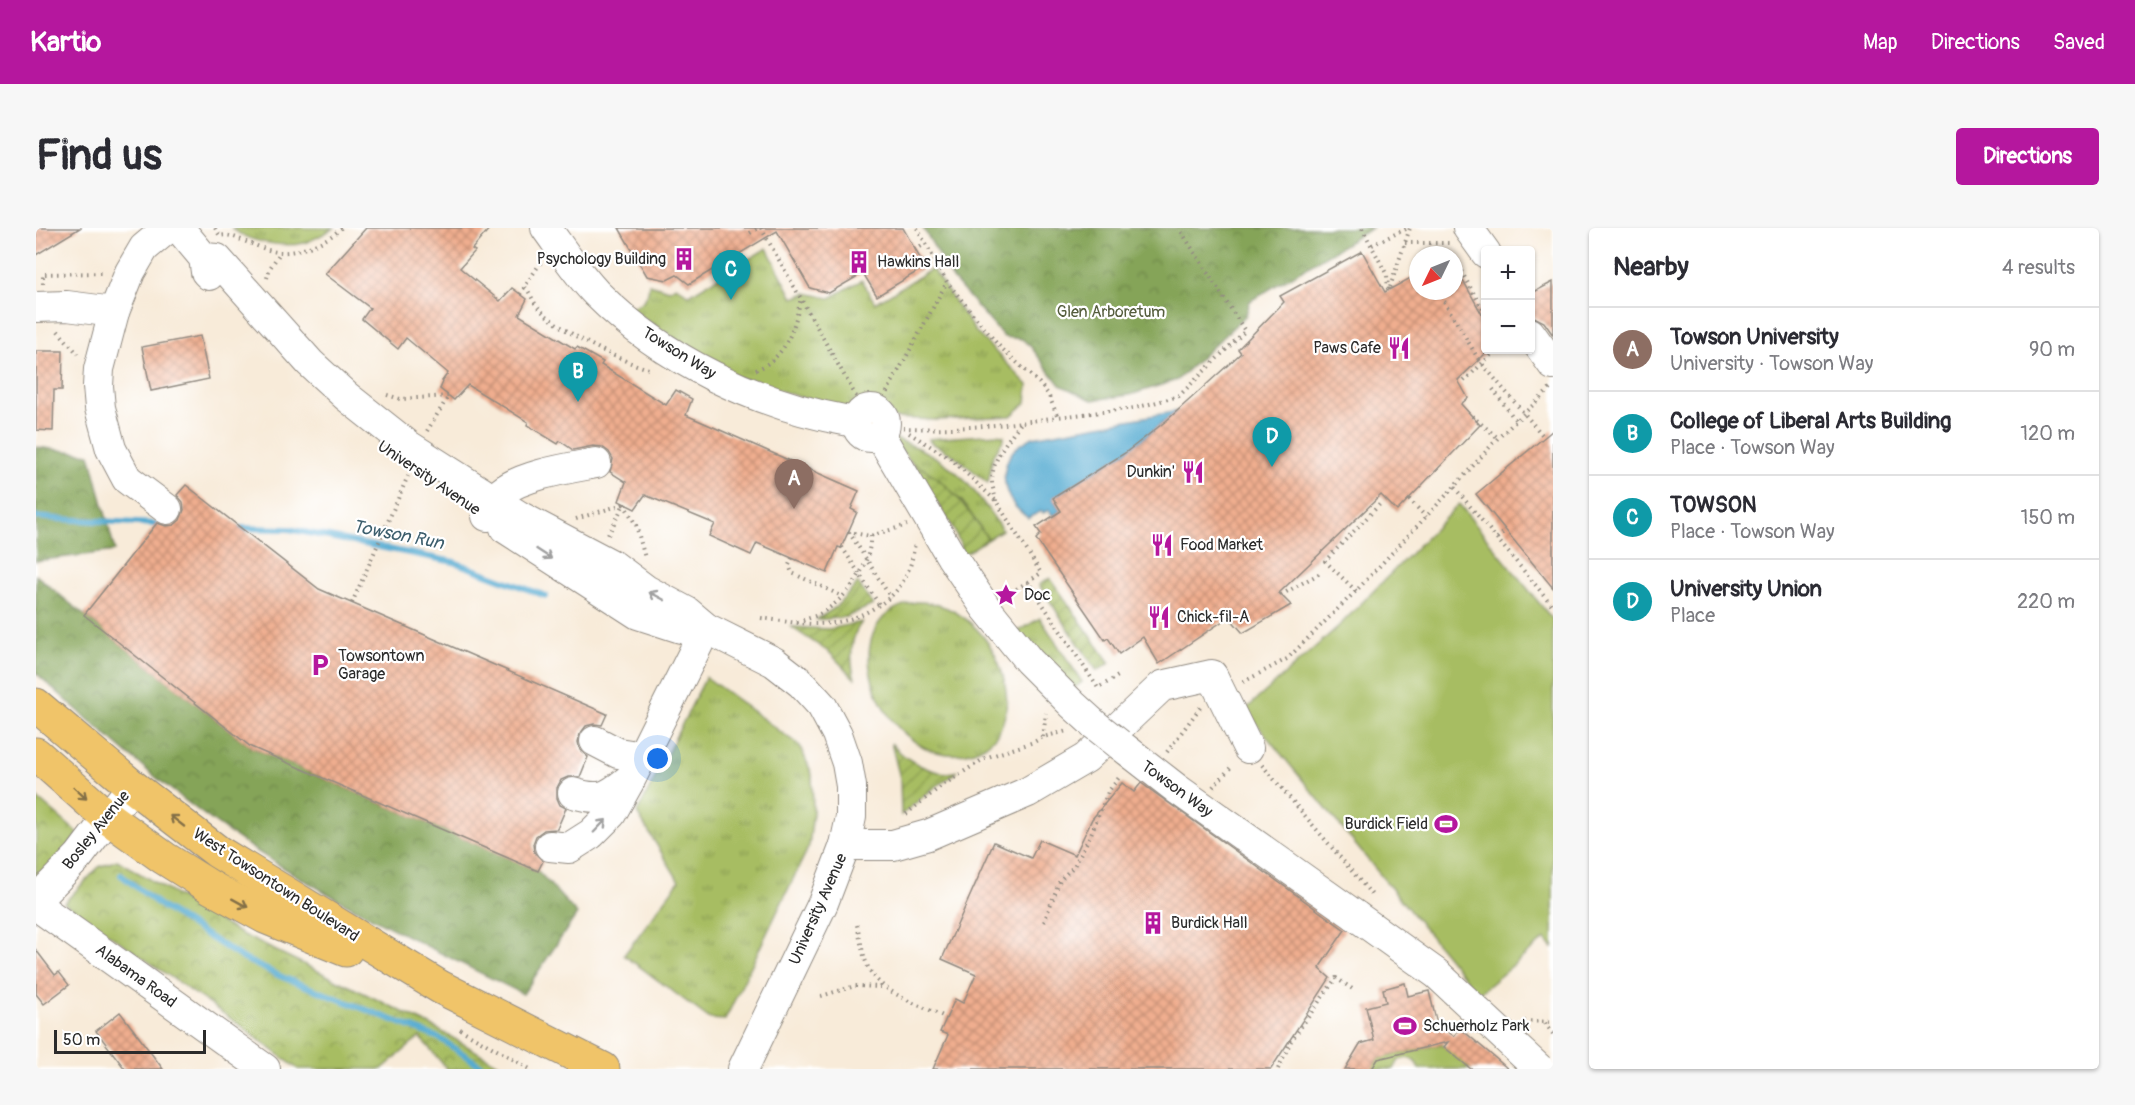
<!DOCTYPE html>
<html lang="en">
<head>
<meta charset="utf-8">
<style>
	body { margin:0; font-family:Pangolin,sans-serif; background:#f7f7f7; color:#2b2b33 }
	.controls { position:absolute; right:18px; top:18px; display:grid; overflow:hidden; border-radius:6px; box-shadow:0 2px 4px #0004 }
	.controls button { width:54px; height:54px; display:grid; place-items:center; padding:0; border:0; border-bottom:2px solid #e1e1e2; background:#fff; color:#2b2b33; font:30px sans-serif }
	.compass { position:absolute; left:1373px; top:18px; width:54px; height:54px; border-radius:50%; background:#fff; box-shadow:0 2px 4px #0004; rotate:227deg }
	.scale { position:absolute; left:18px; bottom:15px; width:152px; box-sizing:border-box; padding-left:6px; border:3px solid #2b2b2b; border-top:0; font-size:16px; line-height:21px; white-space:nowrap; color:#2b2b2b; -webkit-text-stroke:4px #fff; paint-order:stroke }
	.you { position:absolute; left:622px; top:531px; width:21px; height:21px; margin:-15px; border:4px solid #fff; border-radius:50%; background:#1a73e8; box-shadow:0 0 0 9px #1a73e833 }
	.badge { display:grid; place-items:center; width:39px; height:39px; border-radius:50%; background:#b5179e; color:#fff; font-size:20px; font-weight:700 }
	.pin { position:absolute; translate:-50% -50px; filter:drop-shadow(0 2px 3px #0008) }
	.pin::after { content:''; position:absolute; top:32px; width:21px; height:18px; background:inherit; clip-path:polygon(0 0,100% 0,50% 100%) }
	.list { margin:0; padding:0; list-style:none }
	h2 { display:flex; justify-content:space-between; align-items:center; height:78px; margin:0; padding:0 24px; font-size:26px }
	h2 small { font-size:20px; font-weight:400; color:#7c7c81 }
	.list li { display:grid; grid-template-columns:39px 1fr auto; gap:18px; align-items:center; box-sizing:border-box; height:84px; padding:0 24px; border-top:2px solid #e1e1e2 }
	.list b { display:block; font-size:22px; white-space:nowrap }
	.list p { margin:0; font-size:20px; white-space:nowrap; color:#7c7c81 }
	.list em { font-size:20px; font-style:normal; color:#7c7c81 }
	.map { position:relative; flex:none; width:1517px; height:841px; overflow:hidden; border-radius:6px }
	header { display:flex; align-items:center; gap:36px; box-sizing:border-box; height:84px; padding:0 30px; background:#b5179e; color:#fff }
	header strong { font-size:28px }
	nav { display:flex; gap:33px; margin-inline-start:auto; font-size:21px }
	.intro { display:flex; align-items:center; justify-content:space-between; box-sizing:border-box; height:144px; padding:0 36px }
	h1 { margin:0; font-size:42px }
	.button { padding:15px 27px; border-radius:6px; background:#b5179e; color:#fff; font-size:21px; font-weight:700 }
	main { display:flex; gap:36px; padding:0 36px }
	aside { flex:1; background:#fff; border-radius:6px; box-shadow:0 2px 4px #0004 }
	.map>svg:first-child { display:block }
	.grass { fill:url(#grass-tufts); stroke:#697446; stroke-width:1.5 }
	.forest { fill:url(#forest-crowns); stroke:#586842; stroke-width:1.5 }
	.park { fill:url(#park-crowns); stroke:#697446; stroke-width:1.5 }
	.garden { fill:url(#garden-furrows); stroke:#697446; stroke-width:1.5 }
	.pitch { fill:#a7bd62; stroke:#697446; stroke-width:1.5 }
	.water { fill:#55abd1; stroke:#406b7e; stroke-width:1.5 }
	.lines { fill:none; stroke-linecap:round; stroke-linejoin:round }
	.stream { stroke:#55abd1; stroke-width:6 }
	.building { fill:url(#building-cross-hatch) }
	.minor-casing { stroke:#928b82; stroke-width:32 }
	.major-casing { stroke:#928b82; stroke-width:35 }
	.path { stroke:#928b82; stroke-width:4; stroke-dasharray:1.5 4.5; stroke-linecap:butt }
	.minor { stroke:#fff; stroke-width:30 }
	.major { stroke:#f0c469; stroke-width:33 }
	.minor-bridge-casing { stroke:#928b82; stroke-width:32; stroke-linecap:butt }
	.path-bridge { stroke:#928b82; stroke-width:4; stroke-dasharray:1.5 4.5; stroke-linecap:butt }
	.minor-bridge { stroke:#fff; stroke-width:30 }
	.oneway { stroke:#a0a0a0 }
	.oneway2 { stroke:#847047 }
	.labels { text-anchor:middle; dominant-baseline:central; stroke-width:4.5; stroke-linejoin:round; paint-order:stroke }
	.poi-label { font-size:16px; fill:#2b2b2b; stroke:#fff; text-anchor:start }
	.park-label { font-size:16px; fill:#565e3e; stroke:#fff }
	.street-label { font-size:16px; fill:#2b2b2b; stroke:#fff }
	.water-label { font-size:18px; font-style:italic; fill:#3c5e6d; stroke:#fff }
</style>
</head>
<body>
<header>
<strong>Kartio</strong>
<nav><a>Map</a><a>Directions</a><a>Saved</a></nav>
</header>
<div class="intro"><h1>Find us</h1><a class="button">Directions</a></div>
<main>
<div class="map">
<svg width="1517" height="841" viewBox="0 0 1517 841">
	<defs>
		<pattern id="grass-tufts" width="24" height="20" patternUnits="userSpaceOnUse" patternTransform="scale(1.5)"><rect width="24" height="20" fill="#a7bd62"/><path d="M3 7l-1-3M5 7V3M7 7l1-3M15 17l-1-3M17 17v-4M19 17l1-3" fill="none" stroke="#889a51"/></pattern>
		<pattern id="forest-crowns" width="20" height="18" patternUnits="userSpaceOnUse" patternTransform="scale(1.5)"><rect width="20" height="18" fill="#85a458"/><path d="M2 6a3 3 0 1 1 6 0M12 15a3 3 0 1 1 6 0" fill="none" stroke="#6d8649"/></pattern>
		<pattern id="park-crowns" width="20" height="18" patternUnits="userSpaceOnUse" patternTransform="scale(1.5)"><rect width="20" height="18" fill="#a7bd62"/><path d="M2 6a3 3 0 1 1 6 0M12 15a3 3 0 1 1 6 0" fill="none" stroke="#889a51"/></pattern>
		<pattern id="garden-furrows" width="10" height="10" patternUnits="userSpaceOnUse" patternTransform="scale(1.5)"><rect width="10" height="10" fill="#a7bd62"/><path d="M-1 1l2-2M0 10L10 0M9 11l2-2" fill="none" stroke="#889a51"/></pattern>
		<pattern id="building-cross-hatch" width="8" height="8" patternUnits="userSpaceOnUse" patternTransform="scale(1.5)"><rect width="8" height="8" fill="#f0ae8f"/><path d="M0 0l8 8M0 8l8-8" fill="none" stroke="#c38e75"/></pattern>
	</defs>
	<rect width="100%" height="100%" fill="#fff"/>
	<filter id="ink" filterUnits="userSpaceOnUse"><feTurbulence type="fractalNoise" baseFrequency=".0167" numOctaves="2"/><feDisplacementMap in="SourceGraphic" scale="12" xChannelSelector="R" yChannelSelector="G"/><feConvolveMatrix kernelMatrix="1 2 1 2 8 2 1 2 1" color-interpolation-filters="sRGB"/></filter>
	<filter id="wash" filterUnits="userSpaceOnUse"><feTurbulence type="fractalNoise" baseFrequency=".008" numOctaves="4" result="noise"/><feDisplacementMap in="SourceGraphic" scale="24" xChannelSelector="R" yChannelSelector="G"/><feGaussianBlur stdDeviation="1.35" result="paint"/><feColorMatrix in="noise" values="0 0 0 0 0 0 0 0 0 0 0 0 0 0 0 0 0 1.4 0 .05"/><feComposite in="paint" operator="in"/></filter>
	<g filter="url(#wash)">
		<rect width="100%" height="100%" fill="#f8ebd9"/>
		<!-- grass -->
		<g class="grass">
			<path d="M196,0H298C289,5 278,12 268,15C248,20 210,14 196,0Z"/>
			<path d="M731,20L757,70L770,65L794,70L826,52L839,75L896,41L939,103L992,157L990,175L975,188L900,192L857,190C849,170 827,169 815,185L697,148L590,79C604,79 613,71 613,56L633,62L640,58L653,67Z"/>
			<polygon points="962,206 968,208 968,211 957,227 952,255 919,228 894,214 893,211"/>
			<path d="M854,209C913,229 933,251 966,302L952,311L926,273L876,235Z"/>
			<path d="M880,374C965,373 1007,510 930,525C848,542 787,389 880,374Z"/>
			<polygon points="1004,390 1046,454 1035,462 981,404"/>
			<polygon points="670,449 764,518 776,546 777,584 773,618 689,792 674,791 588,727 643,653 601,585"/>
		</g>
		<!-- forest -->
		<g class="forest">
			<polygon points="887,0 1336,0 1214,73 1210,87 1141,152 1094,167 1056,172 1024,157 995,119 986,111 968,109 917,51"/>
			<polygon points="0,219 54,226 79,323 0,333"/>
			<path d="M0,347L48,387L215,519L502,643L541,686L487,766C396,721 305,677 219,622C140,571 70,508 0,445Z"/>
		</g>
		<!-- park -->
		<g class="park">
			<polygon points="0,569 43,606 0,654"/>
			<polygon points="81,632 205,706 396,798 471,841 411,841 384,809 346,841 262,841 198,793 28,675 63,639"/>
		</g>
		<!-- garden -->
		<g class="garden">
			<path d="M876,235C912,251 931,280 952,311L925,328L924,316L917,300L902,276L893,268Z"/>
			<polygon points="1014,350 1074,435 1061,443 1003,357"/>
			<polygon points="822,355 837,377 810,389 780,392 800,379"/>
			<path d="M826,394C813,409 814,434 819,451L794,425L755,399L793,401Z"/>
			<path d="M855,515C868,532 900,550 922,543L893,564L865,587L864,550Z"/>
		</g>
		<!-- pitch -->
		<g class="pitch">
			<polygon points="1423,276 1517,392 1517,720 1509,711 1442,766 1209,482 1306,395"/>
			<path d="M1405,816L1435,841H1383C1380,831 1372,828 1363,832L1358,841H1336L1342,831Z"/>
		</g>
		<!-- water -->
		<path class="water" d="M1142,183L1089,225L1017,270L1025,283L1017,288L1013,282L1007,285L1006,283L992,290C987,286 982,282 978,277C966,262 965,238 977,223C982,217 990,213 997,209Z"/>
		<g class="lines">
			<!-- stream -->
			<g class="stream">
				<polyline points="0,289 22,291 120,296"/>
				<polyline points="204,300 253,301 418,334 510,368"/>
				<polyline points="85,647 126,679 208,731 246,749 403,810 450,841"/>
			</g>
		</g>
		<g id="blocks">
			<!-- building -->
			<g class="building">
				<polygon points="0,0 44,0 0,27"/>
				<polygon points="330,0 454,0 436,21 439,23 424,40 464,73 476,60 491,71 483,87 539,121 541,119 567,134 565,137 630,177 640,162 656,171 650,187 823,263 815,281 821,284 805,320 802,319 791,345 721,315 715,327 673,308 679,296 609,267 599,281 583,273 590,254 574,244 577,231 573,224 566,219 557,218 537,222 524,213 522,216 491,197 492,194 432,157 418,172 404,161 407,154 406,153 412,145 370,110 362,121 326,91 334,80 289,46"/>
				<polygon points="583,0 867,0 889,39 841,68 827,45 793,65 774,60 741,3 653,56 641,47 631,52 611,48"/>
				<polygon points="1326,23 1349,64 1382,46 1382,63 1418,63 1418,36 1449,92 1449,126 1422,152 1432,170 1425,176 1444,197 1361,283 1345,267 1243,365 1255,377 1207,405 1193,389 1123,436 1107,409 1083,426 1072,410 1069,412 1000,311 1005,306 1000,299 1025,283 1017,270 1089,225 1130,193 1192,137 1205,125 1202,121 1248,74 1244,68"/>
				<polygon points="1517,54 1517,107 1508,94 1494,87 1494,66"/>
				<polygon points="164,108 173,151 115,163 106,119"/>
				<polygon points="0,123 27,123 26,162 18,162 17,203 0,202"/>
				<polygon points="1517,202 1517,360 1440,266"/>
				<polygon points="150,257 283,361 571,486 566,497 558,496 550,498 544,506 542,514 544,522 552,529 544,549 532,549 525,552 521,560 521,570 524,577 530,580 521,601 508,602 500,608 497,616 498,624 507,633 502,643 215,519 48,387 121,295 130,298 138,297 144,292 148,282 147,274 141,267"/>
				<polygon points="1086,555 1098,564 1105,555 1309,702 1283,740 1294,750 1235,841 897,841 912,807 904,804 919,771 927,775 940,746 906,731 958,614 995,630 1004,612 1039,627 1056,591"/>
				<polygon points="0,722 19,747 23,744 33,757 8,776 0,766"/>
				<polygon points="1369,755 1372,768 1393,763 1401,796 1418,808 1424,800 1472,841 1435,841 1408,819 1412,814 1342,831 1336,841 1309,841 1324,816 1338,812 1330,779 1350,774 1347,761"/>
				<polygon points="84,784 127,841 89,841 60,803"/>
			</g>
		</g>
	</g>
	<g filter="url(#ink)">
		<use href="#blocks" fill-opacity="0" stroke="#928b82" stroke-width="1.5"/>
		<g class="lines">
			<!-- minor casing -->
			<g class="minor-casing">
				<g id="minor">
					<polyline points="143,0 168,30 170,44 173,47"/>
					<path d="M510,0C526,22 541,45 560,65C627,132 721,177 813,193"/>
					<polyline points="1432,0 1450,25"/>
					<polyline points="168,30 181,31 274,135 310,168 373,218 483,288 578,338 610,362 651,384 670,400 738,434 765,455 786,478 801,506 811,535 815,558 815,589 809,617 787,675 707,841"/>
					<polyline points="0,79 31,78 78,84"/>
					<polyline points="1494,105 1517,137"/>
					<circle cx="835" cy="195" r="14"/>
					<polyline points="848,214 915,328 950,380 993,433 1037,477 1059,497"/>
					<polyline points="131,281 91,251 75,221 64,180 62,158 63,141 78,84 94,44 108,20 132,0"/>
					<path d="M451,288C455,281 460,270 466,264C486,247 534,240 560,235"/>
					<polyline points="469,300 602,386 645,400 664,400"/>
					<polyline points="559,513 582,525 607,529"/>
					<polyline points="1083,516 1141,561 1320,688"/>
					<path d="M537,565C566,574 573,568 595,550L670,400"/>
					<polyline points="809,617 857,617 892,607 992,564 1050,530 1126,458 1176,447 1212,520"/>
					<polyline points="514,618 533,620 555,606 575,586 593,554"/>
					<polyline points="0,672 43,628 96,558"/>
					<polyline points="0,677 229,841"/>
				</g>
			</g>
			<!-- major casing -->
			<g class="major-casing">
				<g id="major">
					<polyline points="0,477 96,558 182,624 404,759 567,841"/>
					<polyline points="0,526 71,589 128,630 176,660 229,689 310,722"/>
				</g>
			</g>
			<!-- path -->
			<g class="path">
				<path d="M179,0L184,8C195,5 205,13 216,16C224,19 235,24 244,24C262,26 293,13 305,0"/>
				<polyline points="725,0 821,170"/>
				<polyline points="881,0 911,54 962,117 1003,155 1012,166 1022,189 1099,180 1143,168 1209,103 1143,0"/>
				<polyline points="1326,0 1351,47 1352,62"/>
				<polyline points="714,5 722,0"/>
				<polyline points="1369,15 1414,15"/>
				<polyline points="1336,17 1372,0"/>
				<polyline points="879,22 889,16"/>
				<polyline points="1418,38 1421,36 1450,87"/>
				<polyline points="231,50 234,40 244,25"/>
				<polyline points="7,56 7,46 68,45"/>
				<path d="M489,59C494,64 496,72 501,78C522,103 581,132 613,141"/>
				<polyline points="1354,59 1374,0"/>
				<polyline points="1402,63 1443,132"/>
				<polyline points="484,66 505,34"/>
				<polyline points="22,103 42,126"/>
				<path d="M720,142C752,128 758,100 765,70"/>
				<polyline points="1428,153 1460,122"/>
				<polyline points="1457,161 1480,193"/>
				<polyline points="1514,161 1462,210 1418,259 1517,378"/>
				<polyline points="351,167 364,171 413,168"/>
				<polyline points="845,175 911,54"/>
				<polyline points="1436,188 1462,210"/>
				<path d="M867,200C920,202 970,197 1022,189"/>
				<polyline points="391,203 412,169"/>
				<polyline points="873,205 915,231 960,273 1005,345 992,354 1062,460 1082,448"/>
				<polyline points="1373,271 1390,289"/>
				<path d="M960,273C959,266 956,259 956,253C956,231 972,211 985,195"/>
				<polyline points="588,276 600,297 609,330"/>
				<polyline points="540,291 588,276"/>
				<polyline points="812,304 834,308 871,297"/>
				<polyline points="813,304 855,370"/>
				<polyline points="572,307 588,276"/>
				<polyline points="1461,310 1470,303"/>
				<polyline points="806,319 844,378"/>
				<polyline points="756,330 753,337 756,345 806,368"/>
				<polyline points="1320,363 1289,333 1346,274"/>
				<polyline points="970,367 992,354"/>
				<polyline points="1245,367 1286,344"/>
				<polyline points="316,375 372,248"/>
				<path d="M725,390C767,396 800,403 838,380C854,371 865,361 872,343C876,335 877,325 879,316"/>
				<path d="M761,394C770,391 779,389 787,384C811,370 836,337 834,308"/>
				<polyline points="1207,454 1251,431 1320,363 1418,259"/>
				<polyline points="1007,509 1010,485"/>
				<polyline points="1131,524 1166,477"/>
				<polyline points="1226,537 1336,667"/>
				<polyline points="1177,559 1196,538"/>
				<polyline points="870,586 904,559 949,530 998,514 1007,509 1031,503"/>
				<polyline points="1008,694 1024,652 1038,638 1055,606 1072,564 1085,547"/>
				<path d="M821,697C825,713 827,733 836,746C850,767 889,779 911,790"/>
				<polyline points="785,768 819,758 846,759"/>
				<polyline points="1488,793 1517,794"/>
				<polyline points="1509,795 1517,806"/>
				<polyline points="424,801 494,841"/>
				<polyline points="1242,841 1255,813 1300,750 1318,762"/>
			</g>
			<!-- minor -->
			<use href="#minor" class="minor"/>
			<!-- major -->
			<use href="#major" class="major"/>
			<!-- minor-bridge casing -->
			<g class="minor-bridge-casing">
				<g id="minor-bridge">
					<polyline points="1059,497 1083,516"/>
					<polyline points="1320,688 1401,746 1503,841"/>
				</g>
			</g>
			<!-- path-bridge -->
			<polyline class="path-bridge" points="1443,132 1508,209"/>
			<!-- minor-bridge -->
			<use href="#minor-bridge" class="minor-bridge"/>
		</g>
		<!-- one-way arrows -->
		<defs><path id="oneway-shaft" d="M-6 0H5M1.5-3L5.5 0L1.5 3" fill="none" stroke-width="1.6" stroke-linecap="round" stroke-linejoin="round" transform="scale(1.5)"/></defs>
		<g class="oneway">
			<use href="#oneway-shaft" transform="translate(508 326) rotate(33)"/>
			<use href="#oneway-shaft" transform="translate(621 368) rotate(-152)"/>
			<use href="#oneway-shaft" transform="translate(564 598) rotate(-46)"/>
		</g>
		<g class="oneway2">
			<use href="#oneway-shaft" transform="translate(44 565) rotate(42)"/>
			<use href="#oneway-shaft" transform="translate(141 593) rotate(-142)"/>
			<use href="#oneway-shaft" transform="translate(204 675) rotate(29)"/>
		</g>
	</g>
	<!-- icons -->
	<defs>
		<g id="building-bare" transform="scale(1.8)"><path d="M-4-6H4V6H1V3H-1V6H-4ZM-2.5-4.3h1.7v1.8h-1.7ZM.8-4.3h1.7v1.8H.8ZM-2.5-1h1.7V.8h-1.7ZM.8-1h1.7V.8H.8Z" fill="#b5179e" stroke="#fff" stroke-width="2.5" paint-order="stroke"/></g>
		<g id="restaurant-bare" transform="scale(1.8)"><path d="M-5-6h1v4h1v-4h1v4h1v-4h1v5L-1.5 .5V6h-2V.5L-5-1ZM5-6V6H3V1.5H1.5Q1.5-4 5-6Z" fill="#b5179e" stroke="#fff" stroke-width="2.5" paint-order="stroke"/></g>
		<g id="sight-bare" transform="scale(1.8)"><path d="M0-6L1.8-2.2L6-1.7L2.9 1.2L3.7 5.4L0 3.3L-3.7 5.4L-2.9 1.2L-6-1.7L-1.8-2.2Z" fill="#b5179e" stroke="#fff" stroke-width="2.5" paint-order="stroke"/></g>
		<g id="parking-bare" transform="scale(1.8)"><path d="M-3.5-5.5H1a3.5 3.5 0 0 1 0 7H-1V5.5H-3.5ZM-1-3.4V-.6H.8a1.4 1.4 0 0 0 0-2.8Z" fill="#b5179e" stroke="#fff" stroke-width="2.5" paint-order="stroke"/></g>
		<g id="stadium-bare" transform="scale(1.8)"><path d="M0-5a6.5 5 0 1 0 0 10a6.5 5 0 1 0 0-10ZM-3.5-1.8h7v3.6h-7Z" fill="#b5179e" stroke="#fff" stroke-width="2.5" paint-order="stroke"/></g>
	</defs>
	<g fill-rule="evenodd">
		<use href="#building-bare" x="648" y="31"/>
		<use href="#building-bare" x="823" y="34"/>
		<use href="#restaurant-bare" x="1363" y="120"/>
		<use href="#restaurant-bare" x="1157" y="244"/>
		<use href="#restaurant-bare" x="1126" y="317"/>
		<use href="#sight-bare" x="970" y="367"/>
		<use href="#restaurant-bare" x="1123" y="389"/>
		<use href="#parking-bare" x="284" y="437"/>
		<use href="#stadium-bare" x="1410" y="596"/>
		<use href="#building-bare" x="1117" y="695"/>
		<use href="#stadium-bare" x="1369" y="798"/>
	</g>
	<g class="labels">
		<!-- poi labels -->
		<g class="poi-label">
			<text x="630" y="31" text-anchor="end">Psychology Building</text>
			<text x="841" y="34">Hawkins Hall</text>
			<text x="1345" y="120" text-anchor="end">Paws Cafe</text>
			<text x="1139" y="244" text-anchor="end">Dunkin'</text>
			<text x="1144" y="317">Food Market</text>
			<text x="988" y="367">Doc</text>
			<text x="1141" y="389">Chick-fil-A</text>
			<text x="302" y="428">Towsontown<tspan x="302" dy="18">Garage</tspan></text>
			<text x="1392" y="596" text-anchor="end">Burdick Field</text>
			<text x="1135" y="695">Burdick Hall</text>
			<text x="1387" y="798">Schuerholz Park</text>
		</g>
		<!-- park labels -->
		<g class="park-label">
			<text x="1075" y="84">Glen Arboretum</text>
		</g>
		<!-- street labels -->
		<g class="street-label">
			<text transform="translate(643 125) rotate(32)">Towson Way</text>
			<text transform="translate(393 250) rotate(34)">University Avenue</text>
			<text transform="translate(1141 561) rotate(36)">Towson Way</text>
			<text transform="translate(60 602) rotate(-51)">Bosley Avenue</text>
			<text transform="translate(240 657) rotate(33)">West Towsontown Boulevard</text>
			<text transform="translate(782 681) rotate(-66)">University Avenue</text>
			<text transform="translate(100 748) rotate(36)">Alabama Road</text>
		</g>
		<!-- water labels -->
		<g class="water-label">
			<text transform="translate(362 307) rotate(11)">Towson Run</text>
		</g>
	</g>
</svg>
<div class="controls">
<button>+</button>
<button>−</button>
</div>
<svg class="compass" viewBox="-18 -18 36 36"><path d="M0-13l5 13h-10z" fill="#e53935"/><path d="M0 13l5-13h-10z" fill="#7c7c81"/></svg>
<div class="scale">50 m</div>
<div class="you"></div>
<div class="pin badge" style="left:758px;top:281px;background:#8d6e63">A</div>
<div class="pin badge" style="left:542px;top:174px;background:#0f9aa8">B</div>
<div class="pin badge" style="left:695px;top:72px;background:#0f9aa8">C</div>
<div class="pin badge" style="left:1236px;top:239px;background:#0f9aa8">D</div>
</div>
<aside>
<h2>Nearby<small>4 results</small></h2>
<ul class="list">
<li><span class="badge" style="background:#8d6e63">A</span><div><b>Towson University</b><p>University · Towson Way</p></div><em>90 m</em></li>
<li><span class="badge" style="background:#0f9aa8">B</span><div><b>College of Liberal Arts Building</b><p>Place · Towson Way</p></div><em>120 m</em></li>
<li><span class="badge" style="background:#0f9aa8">C</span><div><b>TOWSON</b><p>Place · Towson Way</p></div><em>150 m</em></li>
<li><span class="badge" style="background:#0f9aa8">D</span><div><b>University Union</b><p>Place</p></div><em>220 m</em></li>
</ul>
</aside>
</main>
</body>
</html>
